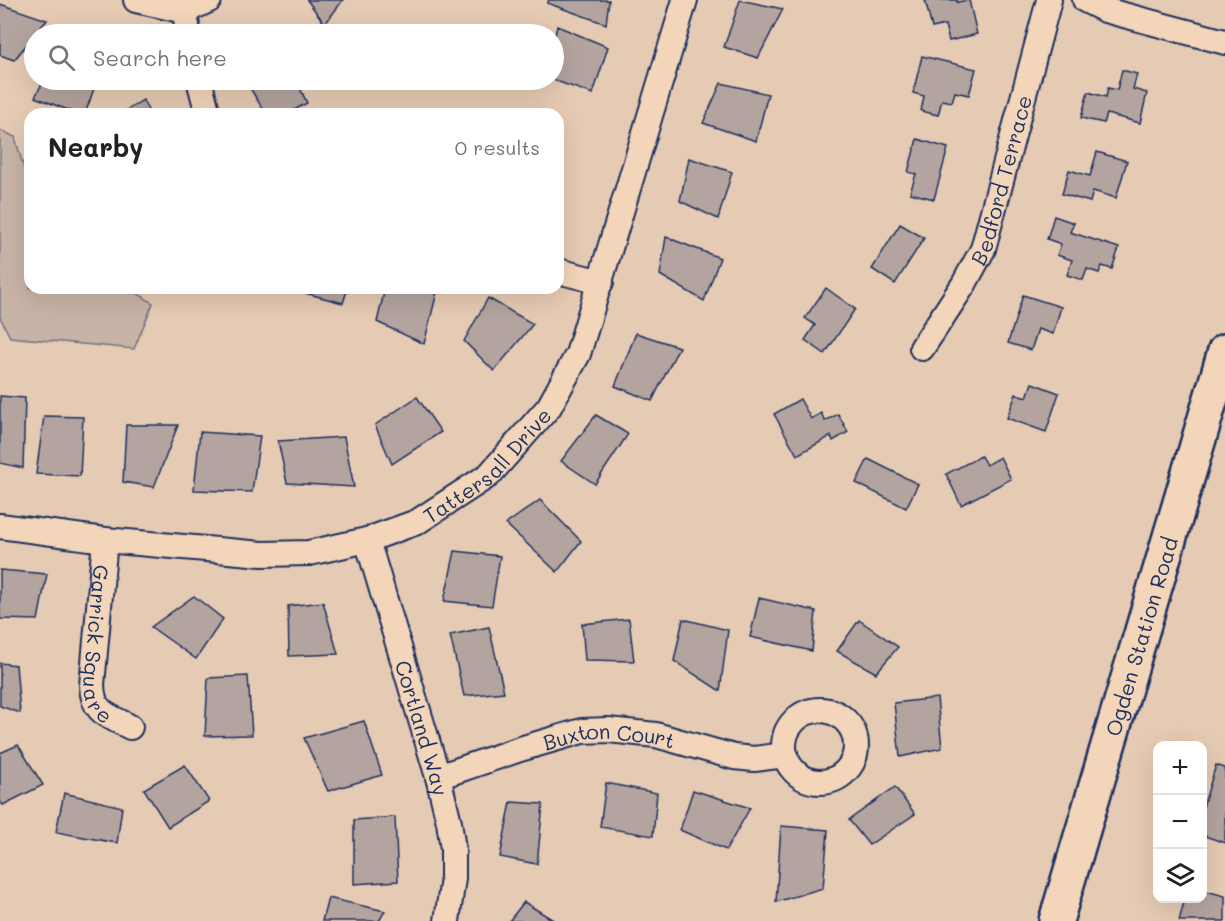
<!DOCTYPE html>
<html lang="en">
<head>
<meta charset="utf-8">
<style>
	body { margin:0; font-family:Mali,sans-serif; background:#f2f2f2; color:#222 }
	.controls { position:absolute; right:18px; bottom:18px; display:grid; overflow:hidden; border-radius:12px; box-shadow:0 6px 24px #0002 }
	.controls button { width:54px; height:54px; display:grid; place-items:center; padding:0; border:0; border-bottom:2px solid #e0e0e0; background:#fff; color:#222; font:30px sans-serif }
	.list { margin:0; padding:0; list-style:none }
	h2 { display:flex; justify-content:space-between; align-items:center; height:78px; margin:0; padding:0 24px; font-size:26px }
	h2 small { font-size:20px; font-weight:400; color:#767676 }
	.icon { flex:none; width:33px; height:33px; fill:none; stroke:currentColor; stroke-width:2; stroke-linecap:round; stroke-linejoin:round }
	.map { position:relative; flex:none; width:1225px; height:921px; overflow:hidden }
	.search { position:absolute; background:#fff; box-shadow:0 6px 24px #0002; left:24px; top:24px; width:540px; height:66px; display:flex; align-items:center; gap:15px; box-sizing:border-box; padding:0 21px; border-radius:33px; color:#767676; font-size:22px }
	.panel { position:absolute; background:#fff; box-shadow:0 6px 24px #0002; left:24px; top:108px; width:540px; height:186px; border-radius:18px }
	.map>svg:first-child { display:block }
	.green { fill:#c8b4a7; stroke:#727282; stroke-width:1.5 }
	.building { fill:#b4a49f; stroke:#1b2f5e; stroke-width:1.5 }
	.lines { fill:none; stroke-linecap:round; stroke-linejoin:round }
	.street-casing { stroke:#1b2f5e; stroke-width:28 }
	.secondary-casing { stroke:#1b2f5e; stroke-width:38 }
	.street { stroke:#f3d5b9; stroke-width:24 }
	.secondary { stroke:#f3d5b9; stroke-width:33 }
	.labels { text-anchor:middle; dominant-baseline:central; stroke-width:4.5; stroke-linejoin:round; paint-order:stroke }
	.street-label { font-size:21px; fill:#1b2f5e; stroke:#f3d5b9 }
</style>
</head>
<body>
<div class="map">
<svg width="1225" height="921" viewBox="0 0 1225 921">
	<rect width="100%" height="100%" fill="#e6cbb4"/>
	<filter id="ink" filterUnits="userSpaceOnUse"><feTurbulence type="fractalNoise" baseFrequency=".0167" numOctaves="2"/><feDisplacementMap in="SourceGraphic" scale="12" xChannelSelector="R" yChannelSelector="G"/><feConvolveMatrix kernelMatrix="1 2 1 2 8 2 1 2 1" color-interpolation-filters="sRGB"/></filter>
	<g filter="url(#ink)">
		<!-- green -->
		<polygon class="green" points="0,130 15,137 30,190 30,288 129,288 153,303 134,349 10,337 0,317"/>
		<!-- building -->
		<g class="building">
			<polygon points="307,0 343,0 325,24"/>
			<polygon points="549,0 609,0 606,24 547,3"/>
			<polygon points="740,0 783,9 758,58 724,47"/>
			<polygon points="925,0 957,0 957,2 969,0 977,34 949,41 945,25 932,28"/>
			<polygon points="0,4 47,20 14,60 0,55"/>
			<polygon points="557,26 608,47 593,94 553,80 554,39"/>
			<polygon points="922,56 976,69 969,95 955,92 952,102 942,100 938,115 921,111 924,96 913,93"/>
			<polygon points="1122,70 1137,74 1133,89 1147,93 1140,123 1107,114 1104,123 1081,118 1088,92 1106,97 1108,88 1117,90"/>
			<polygon points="44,80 97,80 85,114 78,114 35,97"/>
			<polygon points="245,80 296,80 307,103 287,114 266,114"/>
			<polygon points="721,83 768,94 756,141 703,123"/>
			<polygon points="143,100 150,114 120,114"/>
			<polygon points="917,139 948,148 934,199 910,193 916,174 908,172"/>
			<polygon points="558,146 561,146 562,192 558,192"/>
			<polygon points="1097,152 1127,161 1116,198 1093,191 1090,202 1062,194 1069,170 1090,176"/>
			<polygon points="689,158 732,172 718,219 680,201"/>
			<polygon points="1054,216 1074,223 1070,232 1119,248 1112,269 1102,266 1099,273 1087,269 1083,280 1067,275 1072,260 1057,255 1061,244 1047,239"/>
			<polygon points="900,224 924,238 895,284 872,269"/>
			<polygon points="666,237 720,258 704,301 660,275"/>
			<polygon points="286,288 348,288 343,303"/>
			<polygon points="385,288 438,288 424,344 377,322"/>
			<polygon points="826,288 855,309 825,354 805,340 815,325 805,318"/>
			<polygon points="1023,295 1061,307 1053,334 1038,329 1031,350 1008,343"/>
			<polygon points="488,298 533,324 494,371 464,341"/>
			<polygon points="636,333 679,347 652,401 615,386"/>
			<polygon points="1032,383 1059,393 1046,432 1007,418 1016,394 1027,397"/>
			<polygon points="0,396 25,398 23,468 0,463"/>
			<polygon points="417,397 441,432 392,464 375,425"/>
			<polygon points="800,399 811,419 821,413 825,421 838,414 848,432 833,441 831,436 797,455 774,414"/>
			<polygon points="596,415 628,434 595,484 561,461"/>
			<polygon points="44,416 83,417 80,476 36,474"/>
			<polygon points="126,425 178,425 154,487 123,482"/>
			<polygon points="200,432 260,436 252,492 194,490"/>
			<polygon points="344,437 354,487 287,483 278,441"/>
			<polygon points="981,456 986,465 1000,457 1011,479 961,505 946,474"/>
			<polygon points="868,459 918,484 906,508 856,483"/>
			<polygon points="540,500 581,541 557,572 506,524"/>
			<polygon points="455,551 500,556 492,606 444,601"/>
			<polygon points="0,570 47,574 38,620 0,619"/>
			<polygon points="194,596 223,619 196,659 151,627"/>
			<polygon points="759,598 816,611 812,651 750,637"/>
			<polygon points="323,602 338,654 289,656 288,606"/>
			<polygon points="629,619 634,661 585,660 582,624"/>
			<polygon points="683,619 728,630 720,691 674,661"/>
			<polygon points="859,620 898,647 876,673 837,651"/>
			<polygon points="489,627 504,692 464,696 450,635"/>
			<polygon points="0,663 16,665 20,713 0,706"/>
			<polygon points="248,676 252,735 205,736 208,678"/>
			<polygon points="937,698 942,748 900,757 894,703"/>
			<polygon points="364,721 382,775 328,791 304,738"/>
			<polygon points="18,745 43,785 3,805 0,801 0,753"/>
			<polygon points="185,765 209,801 168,827 144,789"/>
			<polygon points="1216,765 1225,768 1225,843 1202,835 1202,810"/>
			<polygon points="606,783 657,793 653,836 600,827"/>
			<polygon points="895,787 915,814 869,845 849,820"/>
			<polygon points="693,790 750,808 726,850 680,830"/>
			<polygon points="64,793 122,807 117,843 56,832"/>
			<polygon points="511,802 543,804 537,864 500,857"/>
			<polygon points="395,817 398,881 354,884 354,820"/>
			<polygon points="781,826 828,830 823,888 776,902"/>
			<polygon points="1202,890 1225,896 1225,921 1179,921 1185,898 1202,898"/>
			<polygon points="328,898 385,911 379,921 322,921"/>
			<polygon points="524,902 555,921 509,921"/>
		</g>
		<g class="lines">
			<!-- street casing -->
			<g class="street-casing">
				<g id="street">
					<polyline points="136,0 185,11 209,0"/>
					<polyline points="1085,0 1105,10 1225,42"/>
					<polyline points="185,11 188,34"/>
					<polyline points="199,80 208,114"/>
					<polyline points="558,271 601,282"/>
					<path id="s1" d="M922,348L964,284L983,249L1049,0"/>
					<path id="s2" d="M0,526L105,540L262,554L309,553L367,540L417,522L489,475L549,407L578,354L685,0"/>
					<path id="s3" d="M105,540L92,685C93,714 108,715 130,727"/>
					<path id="s4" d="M367,540L438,777L449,822L453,849V878L447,921"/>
					<circle cx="820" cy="746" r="36"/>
					<path id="s5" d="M438,777L520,749L582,731L608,730L656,735L734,757L754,759L785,755"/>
				</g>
			</g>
			<!-- secondary casing -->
			<g class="secondary-casing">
				<g id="secondary">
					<path id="s6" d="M1056,921L1225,351"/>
				</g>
			</g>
			<!-- street -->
			<use href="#street" class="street"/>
			<!-- secondary -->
			<use href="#secondary" class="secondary"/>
		</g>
	</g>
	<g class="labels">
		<!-- street labels -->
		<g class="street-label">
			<text stroke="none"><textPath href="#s1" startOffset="188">Bedford Terrace</textPath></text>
			<text stroke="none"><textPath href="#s2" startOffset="514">Tattersall Drive</textPath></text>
			<text stroke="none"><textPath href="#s6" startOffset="297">Ogden Station Road</textPath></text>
			<text stroke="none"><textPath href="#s3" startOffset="105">Garrick Square</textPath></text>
			<text stroke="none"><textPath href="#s4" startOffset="196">Cortland Way</textPath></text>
			<text stroke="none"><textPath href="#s5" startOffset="178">Buxton Court</textPath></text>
		</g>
	</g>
</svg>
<div class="controls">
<button>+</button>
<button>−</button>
<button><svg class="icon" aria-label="layers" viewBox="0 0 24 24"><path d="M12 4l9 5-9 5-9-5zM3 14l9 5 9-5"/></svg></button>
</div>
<div class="search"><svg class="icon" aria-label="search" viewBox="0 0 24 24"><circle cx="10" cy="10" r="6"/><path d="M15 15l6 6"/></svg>Search here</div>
<section class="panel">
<h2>Nearby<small>0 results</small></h2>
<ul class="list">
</ul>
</section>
</div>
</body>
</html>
